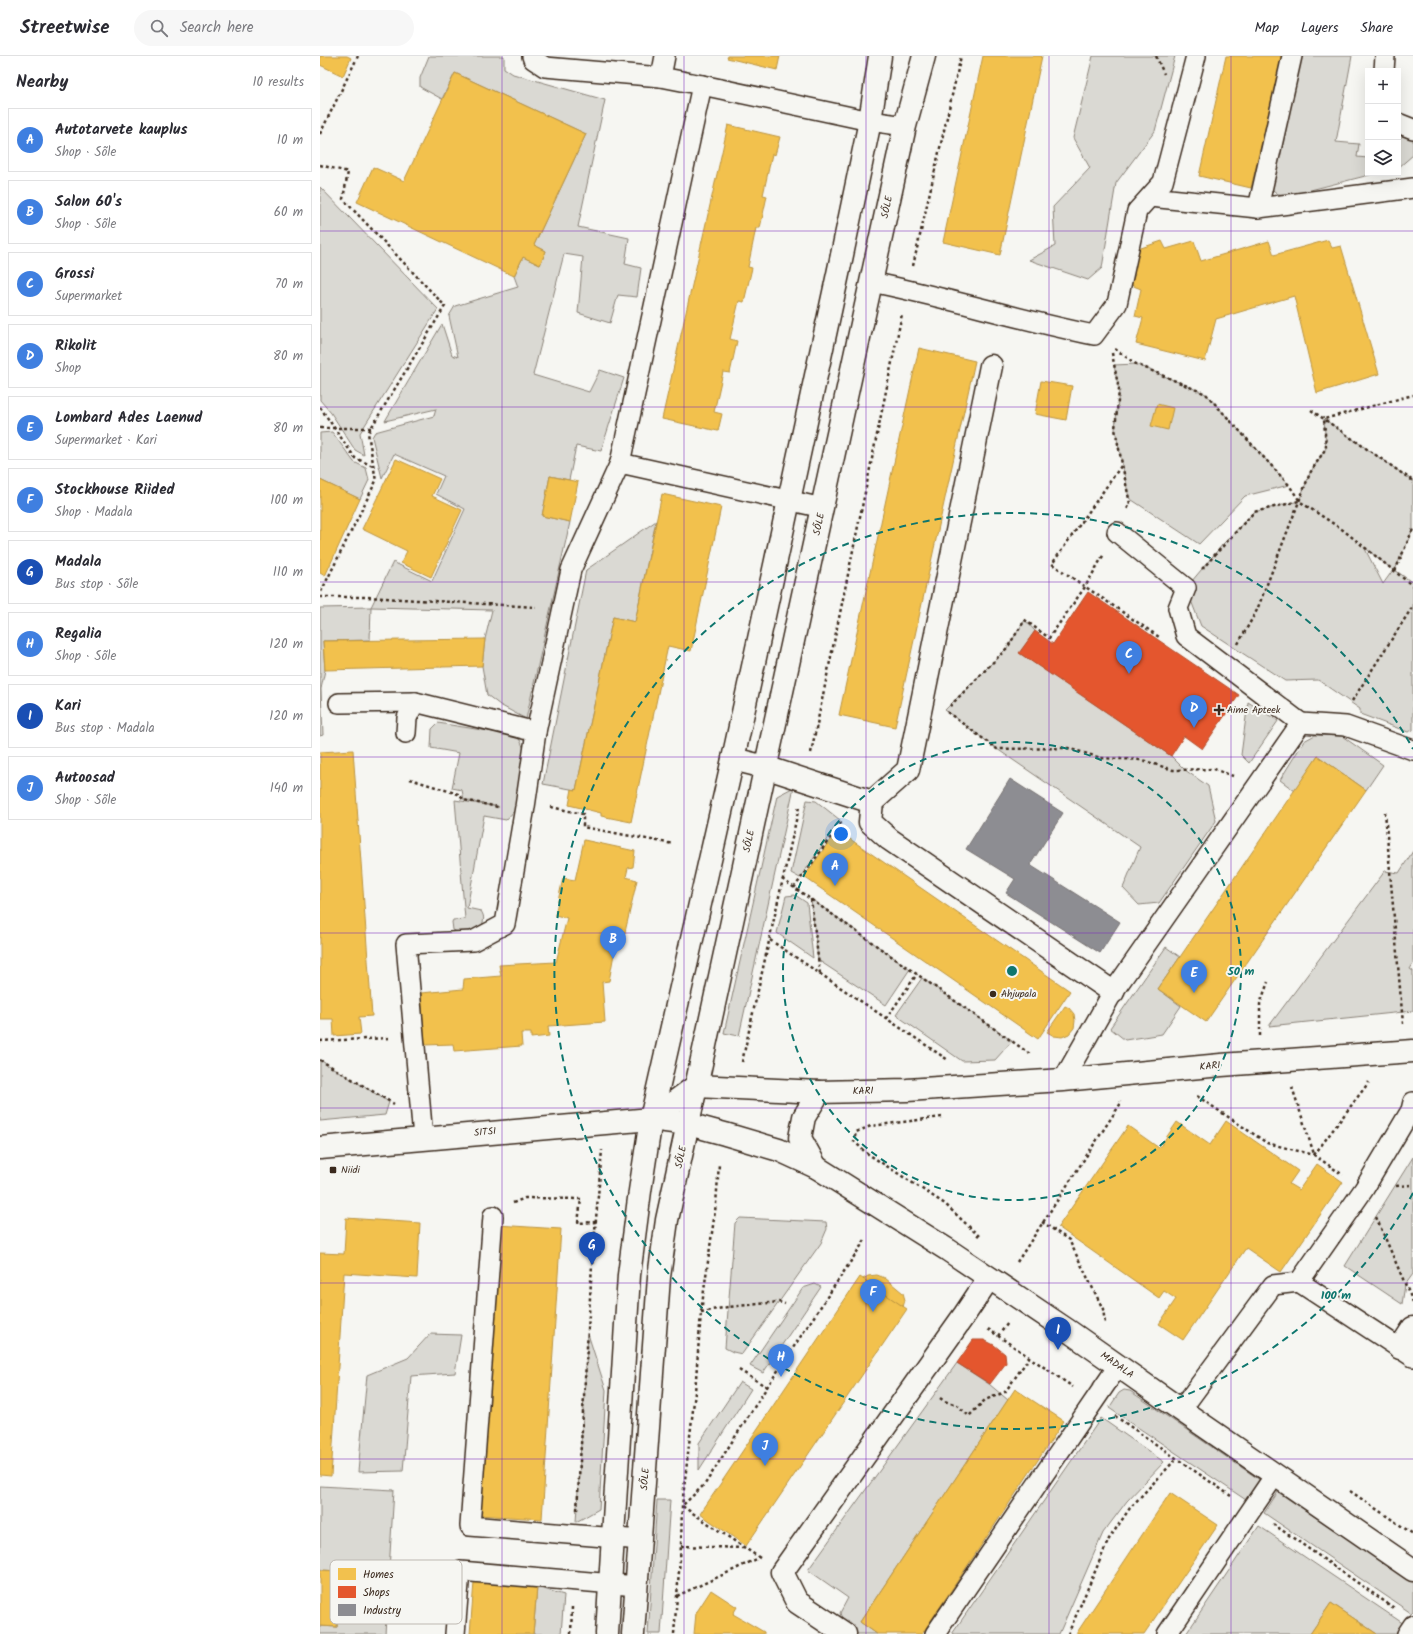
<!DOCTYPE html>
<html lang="en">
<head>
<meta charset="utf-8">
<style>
	body { margin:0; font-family:Kalam,sans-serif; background:#f7f7f7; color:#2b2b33 }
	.controls { position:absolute; right:12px; top:12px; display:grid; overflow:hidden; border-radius:0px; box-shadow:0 4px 16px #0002 }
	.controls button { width:36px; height:36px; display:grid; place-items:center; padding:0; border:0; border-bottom:1px solid #e1e1e2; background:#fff; color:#2b2b33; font:20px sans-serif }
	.you { position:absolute; left:521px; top:778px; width:14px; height:14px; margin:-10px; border:3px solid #fff; border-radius:50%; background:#1a73e8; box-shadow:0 0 0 6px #1a73e833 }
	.badge { display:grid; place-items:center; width:26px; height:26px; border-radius:50%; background:#2563eb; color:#fff; font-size:13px; font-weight:700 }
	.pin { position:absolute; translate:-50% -33px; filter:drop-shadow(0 1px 2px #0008) }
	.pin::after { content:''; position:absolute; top:21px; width:14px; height:12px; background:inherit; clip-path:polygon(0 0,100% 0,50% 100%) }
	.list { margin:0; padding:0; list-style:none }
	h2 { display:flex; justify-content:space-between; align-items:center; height:52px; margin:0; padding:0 16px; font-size:17px }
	h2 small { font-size:13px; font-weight:400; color:#7c7c81 }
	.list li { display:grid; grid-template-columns:26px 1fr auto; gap:12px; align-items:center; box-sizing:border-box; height:64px; margin:0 8px 8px; padding:0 8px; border:1px solid #e1e1e2; border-radius:0px }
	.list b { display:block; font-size:15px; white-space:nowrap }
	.list p { margin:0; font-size:13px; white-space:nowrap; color:#7c7c81 }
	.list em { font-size:13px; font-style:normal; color:#7c7c81 }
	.icon { flex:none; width:22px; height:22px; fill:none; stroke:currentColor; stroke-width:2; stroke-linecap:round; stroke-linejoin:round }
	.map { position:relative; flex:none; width:1093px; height:1578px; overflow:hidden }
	header { display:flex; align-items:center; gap:24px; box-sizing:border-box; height:56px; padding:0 20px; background:#fff; border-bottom:1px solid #e1e1e2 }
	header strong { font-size:19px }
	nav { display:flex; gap:22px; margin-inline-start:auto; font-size:14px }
	.search { width:280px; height:36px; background:#f7f7f7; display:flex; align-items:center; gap:10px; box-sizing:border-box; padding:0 14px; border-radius:22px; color:#7c7c81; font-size:15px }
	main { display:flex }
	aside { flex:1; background:#fff }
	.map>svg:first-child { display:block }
	.green { fill:#dad9d3; stroke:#8a8278; fill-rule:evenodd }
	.homes { fill:#f2c14e; stroke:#bb9440 }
	.shops { fill:#e4572e; stroke:#b14a29 }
	.industry { fill:#8d8d92; stroke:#746f6f }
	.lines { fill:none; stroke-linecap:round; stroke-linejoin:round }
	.lane-casing { stroke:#3b2a1e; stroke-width:22 }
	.street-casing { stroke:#3b2a1e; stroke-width:25 }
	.secondary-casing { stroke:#3b2a1e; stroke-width:25 }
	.path { stroke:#3b2a1e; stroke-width:2.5; stroke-dasharray:3 3; stroke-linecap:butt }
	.lane { stroke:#f6f6f2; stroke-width:19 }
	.street { stroke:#f6f6f2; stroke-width:22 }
	.secondary { stroke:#f6f6f2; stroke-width:22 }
	.grid { fill:none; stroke:#7b2cbf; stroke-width:1; stroke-opacity:0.55 }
	.ring { fill:none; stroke:#0f766e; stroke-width:2; stroke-dasharray:7 5 }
	.poi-dot { fill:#3b2a1e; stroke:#f6f6f2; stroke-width:1.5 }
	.labels { text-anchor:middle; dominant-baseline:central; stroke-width:4; stroke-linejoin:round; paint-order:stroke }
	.street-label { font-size:10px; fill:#3b2a1e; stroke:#f6f6f2 }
	.poi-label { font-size:10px; fill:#3b2a1e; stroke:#f6f6f2; text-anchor:start }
	.key { fill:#f6f6f2; stroke:#beb9b2; stroke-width:1 }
	.key-label { font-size:11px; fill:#3b2a1e }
	.centre { fill:#0f766e; stroke:#f6f6f2; stroke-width:2 }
	.ring-label { font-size:12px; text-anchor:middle; font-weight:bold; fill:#0f766e; stroke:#f6f6f2; stroke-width:4; stroke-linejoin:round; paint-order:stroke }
</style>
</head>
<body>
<header>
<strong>Streetwise</strong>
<div class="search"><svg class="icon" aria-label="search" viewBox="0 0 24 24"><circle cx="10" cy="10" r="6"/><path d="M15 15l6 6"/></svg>Search here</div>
<nav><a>Map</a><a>Layers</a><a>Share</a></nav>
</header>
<main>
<aside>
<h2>Nearby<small>10 results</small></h2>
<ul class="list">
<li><span class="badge" style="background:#3f7fe0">A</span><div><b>Autotarvete kauplus</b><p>Shop · Sõle</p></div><em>10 m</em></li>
<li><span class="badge" style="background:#3f7fe0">B</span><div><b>Salon 60's</b><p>Shop · Sõle</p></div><em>60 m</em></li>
<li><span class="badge" style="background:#3f7fe0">C</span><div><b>Grossi</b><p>Supermarket</p></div><em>70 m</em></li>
<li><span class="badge" style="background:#3f7fe0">D</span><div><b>Rikolit</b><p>Shop</p></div><em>80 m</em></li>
<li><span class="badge" style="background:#3f7fe0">E</span><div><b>Lombard Ades Laenud</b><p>Supermarket · Kari</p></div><em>80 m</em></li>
<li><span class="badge" style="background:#3f7fe0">F</span><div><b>Stockhouse Riided</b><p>Shop · Madala</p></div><em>100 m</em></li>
<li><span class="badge" style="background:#1a4fb4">G</span><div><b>Madala</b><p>Bus stop · Sõle</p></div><em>110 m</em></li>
<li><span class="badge" style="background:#3f7fe0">H</span><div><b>Regalia</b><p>Shop · Sõle</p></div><em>120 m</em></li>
<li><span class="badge" style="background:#1a4fb4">I</span><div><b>Kari</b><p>Bus stop · Madala</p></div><em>120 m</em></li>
<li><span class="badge" style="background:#3f7fe0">J</span><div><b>Autoosad</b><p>Shop · Sõle</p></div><em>140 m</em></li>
</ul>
</aside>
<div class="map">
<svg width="1093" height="1578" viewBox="0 0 1093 1578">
	<rect width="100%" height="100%" fill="#f6f6f2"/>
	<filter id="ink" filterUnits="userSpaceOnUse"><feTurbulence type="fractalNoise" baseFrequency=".025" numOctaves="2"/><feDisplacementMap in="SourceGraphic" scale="8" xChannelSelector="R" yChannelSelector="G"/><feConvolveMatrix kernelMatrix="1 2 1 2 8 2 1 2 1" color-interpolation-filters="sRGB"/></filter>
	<g filter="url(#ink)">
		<!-- green -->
		<g class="green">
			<polygon points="109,0 184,0 184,12 193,18 285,44 258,171 309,182 305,208 321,212 317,241 298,239 290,267 258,257 263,201 244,198 213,319 269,336 280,314 304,322 281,395 256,390 249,424 230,420 222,460 250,466 206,663 180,649 167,639 162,610 165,583 172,554 51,551 50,584 3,585 5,614 1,633 3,679 0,680 0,552 51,551 73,506 112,525 145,453 116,438 124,420 74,398 62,422 52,381 55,376 114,360 116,353 65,365 122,268 132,299 138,301 129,260 135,250 198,231 194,220 203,201 220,209 226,195 214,189 266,78 135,17 122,43 100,31 100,22"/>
			<polygon points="773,0 855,0 835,75 796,127 782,212 768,224 709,204 735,190 733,151 770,112 753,82"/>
			<polygon points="979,0 1032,0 1016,86 1039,88 1037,101 1048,102 1048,117 1057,117 971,139 958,138 949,131"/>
			<polygon points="1090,78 1093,81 1093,99 1078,112 1078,82"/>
			<polygon points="0,131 118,253 40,377 44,399 35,394 11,357 0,344"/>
			<polygon points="816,308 886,338 969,429 925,440 879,488 809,442 795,373 799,335 794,309"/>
			<path d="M1004,363L1093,425V473L1075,514L1093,527V674L1088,676L1040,658V653L998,624L965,625L881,570L866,532L903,488L934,456L979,445L990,417L1006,392ZM1044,491L1073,514L1063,528Z"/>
			<polygon points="12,376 34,406 46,412 49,424 40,443 0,424 0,377"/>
			<polygon points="336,465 315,566 293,561 256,734 223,728 266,514"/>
			<polygon points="705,564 715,575 700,597 851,700 865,714 888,730 896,765 839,847 819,849 803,832 820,791 677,693 625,654 687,592"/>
			<polygon points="928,646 958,665 929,707 921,699"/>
			<path d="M118,667L193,679L200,684L205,695L195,754L186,764L164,760L147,852L161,855C165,861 164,865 161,871C153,874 140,878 133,874L132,866L133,864L145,863L135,744L179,751L144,744L142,734L132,732L139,697L111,692L112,673Z"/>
			<polygon points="995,679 1022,680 1063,709 1046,734 998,700 975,735 960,724 984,685"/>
			<polygon points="474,731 419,980 404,977 457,740"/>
			<polygon points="487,744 496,745 520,764 480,822 471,817"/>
			<polygon points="1093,795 1093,908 1090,913 1093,915 1093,955 949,970 1065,815 1079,817"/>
			<polygon points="475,839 487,847 493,902 457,877 466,840"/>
			<polygon points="491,843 590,913 566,949 498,904"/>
			<polygon points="846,891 860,901 838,933 861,950 842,978 805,984 790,972"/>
			<polygon points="602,922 692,985 675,1004 642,1005 576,959"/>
			<polygon points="0,1004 69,1046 65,1059 0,1065"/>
			<polygon points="1093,1101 1093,1218 1085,1229 1082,1248 1025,1210"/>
			<polygon points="420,1162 506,1166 507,1173 501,1187 422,1298 413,1296 405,1292 415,1167"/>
			<polygon points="495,1228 501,1231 443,1317 430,1310 483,1232"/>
			<polygon points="110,1278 141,1279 135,1317 91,1320 83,1415 38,1416 47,1319 88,1302"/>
			<polygon points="268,1278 286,1334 279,1453 256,1466"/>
			<polygon points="637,1307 669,1328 688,1344 540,1566 557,1578 538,1578 524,1569 520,1557 528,1542 488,1514"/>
			<polygon points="420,1326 431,1333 379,1414 379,1387"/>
			<polygon points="804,1334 810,1335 943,1426 929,1446 789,1352 799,1337"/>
			<polygon points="781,1362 844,1406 807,1445 783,1477 739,1578 632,1578"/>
			<polygon points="0,1430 74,1434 65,1578 0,1578 0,1570 17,1571 20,1515 0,1514"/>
			<polygon points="958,1436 1093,1527 1093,1555 1091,1557 944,1457"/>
			<polygon points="337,1444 350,1444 341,1578 328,1578"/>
			<polygon points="939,1470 1084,1568 1077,1578 1057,1578 1011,1547 990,1578 866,1578"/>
			<polygon points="217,1531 244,1539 241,1578 213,1578"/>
		</g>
		<!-- homes -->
		<g class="homes">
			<polygon points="0,0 27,0 31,2 23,20 0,9"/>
			<polygon points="408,0 460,0 457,14 407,2"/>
			<polygon points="663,0 722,0 680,199 623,186"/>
			<polygon points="906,0 962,0 931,132 879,120"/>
			<polygon points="135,17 266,78 214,189 226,195 220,209 203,201 194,220 37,146 53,111 84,125"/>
			<polygon points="408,69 460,81 455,99 452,98 443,139 447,140 440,172 436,172 428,211 432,212 424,246 419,245 410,283 417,285 410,317 403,316 394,356 402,358 398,375 342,363"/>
			<polygon points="1008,184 1012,192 1021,190 1059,318 997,337 974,240 896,263 885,305 816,288 823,262 815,260 821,233 811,229 815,218 808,212 812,195 842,185 846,193 874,185 881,205 949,185 954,199"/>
			<polygon points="599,292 655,305 575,671 519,659"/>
			<polygon points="721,325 752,330 746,364 715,358"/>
			<polygon points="837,348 853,352 848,374 831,370"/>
			<polygon points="76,403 120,423 112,440 142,454 111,521 81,507 87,495 42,473"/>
			<polygon points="230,420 258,426 250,466 222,460"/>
			<polygon points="0,424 40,443 5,520 0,517"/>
			<polygon points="342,438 401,451 371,595 348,590 311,766 281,760 281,757 249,749 252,733 256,734 293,561 315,566"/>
			<polygon points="165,583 162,610 5,614 3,585"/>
			<polygon points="33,694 52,960 39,961 41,978 14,980 13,963 0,963 0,696"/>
			<polygon points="998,700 1046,734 886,966 838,933"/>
			<polygon points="517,774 750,935 718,983 484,821"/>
			<polygon points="264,784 315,795 313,811 308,812 306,821 317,824 302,889 291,888 289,895 294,898 289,925 282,926 285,966 228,970 229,980 211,982 211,977 201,977 202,990 134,995 133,988 105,989 101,937 143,933 144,923 181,920 179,909 236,906 247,862 235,859 243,822 255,824"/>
			<polygon points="745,950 749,952 754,958 755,965 754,972 749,978 742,981 734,980 727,976"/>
			<polygon points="906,1065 978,1115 969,1128 979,1134 997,1108 1023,1126 961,1216 926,1192 863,1284 839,1268 856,1243 844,1235 839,1242 738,1171 808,1070 839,1092 857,1066 890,1089"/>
			<polygon points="26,1162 100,1167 97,1222 24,1217 11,1420 0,1419 0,1197 24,1198"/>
			<polygon points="177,1169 241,1173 222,1463 158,1459"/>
			<polygon points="557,1219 565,1222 583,1237 585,1244 583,1251 543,1223 548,1220"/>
			<polygon points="540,1221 587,1253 426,1490 380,1458"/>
			<polygon points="695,1333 744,1365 602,1578 557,1578 540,1566"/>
			<polygon points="850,1437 898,1469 824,1578 756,1578"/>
			<polygon points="0,1514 20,1515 17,1571 0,1570"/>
			<polygon points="154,1526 217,1531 213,1578 150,1578"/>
			<polygon points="391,1534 417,1551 413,1558 444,1576 444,1578 374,1578 376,1557"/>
			<polygon points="1011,1547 1057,1578 990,1578"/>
		</g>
		<!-- shops -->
		<g class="shops">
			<polygon points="768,536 919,639 882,693 864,680 851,700 699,597 715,575 733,588"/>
			<polygon points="653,1284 664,1284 674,1289 685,1298 686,1307 670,1328 637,1307"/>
		</g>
		<!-- industry -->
		<polygon class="industry" points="690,723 743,757 710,809 800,866 780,897 686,837 695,823 646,793"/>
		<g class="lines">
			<!-- lane casing -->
			<g class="lane-casing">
				<g id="lane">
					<polyline points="212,0 213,3 225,11 341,21"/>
					<polyline points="1064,15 1065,0"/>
					<polyline points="382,29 550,65 585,70"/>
					<polyline points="1078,67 1093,73"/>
					<polyline points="830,141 938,152 1093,132"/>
					<polyline points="938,152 972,0"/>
					<path d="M551,226C626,241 699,264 774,279L797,248L817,155L843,126L876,0"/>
					<polyline points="300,407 503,452"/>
					<polyline points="19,647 95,646 216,676"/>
					<polyline points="981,667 1026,670 1093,694"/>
					<polyline points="86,677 87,662 95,646"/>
					<polyline points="743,1024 793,936 981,667 866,580 858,552 866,532 797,476"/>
					<polyline points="103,1082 86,888 153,885 185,868 205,751 216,676 251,514 300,407 382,29 341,21 345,0"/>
					<polyline points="173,1160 150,1470 321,1484"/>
					<polyline points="979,1226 1093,1301"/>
					<polyline points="861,1354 953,1229 979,1226 1044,1133 1091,1054 1093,1046"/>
					<polyline points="135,1578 140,1515 317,1530"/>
					<polyline points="615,1578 798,1310"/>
					<polyline points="847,1578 955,1419"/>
					<polyline points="1087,1578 1093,1569"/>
				</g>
			</g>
			<!-- street casing -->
			<g class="street-casing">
				<g id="street">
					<polyline points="671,310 588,714 552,746 550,766 569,783 793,936"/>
					<polyline points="413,703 445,711 552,746"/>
					<polyline points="331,1063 368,1068 405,1078 459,1094 496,1111 628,1194 750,1276 861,1354 1093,1514"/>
					<polyline points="331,1063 376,1030 499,1036 587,1034 743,1024 901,1009 1093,995"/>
					<polyline points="496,1111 480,1082 484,1061 499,1036"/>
					<polyline points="1080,1292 1093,1272"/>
					<polyline points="525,1578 477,1546 462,1516 645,1258 669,1222"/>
				</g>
			</g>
			<!-- secondary casing -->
			<g class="secondary-casing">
				<g id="secondary">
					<polyline points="0,1092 331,1063"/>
					<polyline points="287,1578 309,1219 320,1135 331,1063 413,703 518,218 550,65 560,0"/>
					<polyline points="313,1578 339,1221 347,1164 585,70 604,0"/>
				</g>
			</g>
			<!-- path -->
			<g class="path">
				<polyline points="836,0 844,18"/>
				<polyline points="0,78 38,0"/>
				<polyline points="0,109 28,116 23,143 125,250 48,377 56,425 0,538"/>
				<polyline points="593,210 641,0"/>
				<polyline points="795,293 816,308 886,338 969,429 979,444"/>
				<polyline points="792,297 799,335 795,373 810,448 807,453"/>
				<polyline points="0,351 35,402 53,410"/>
				<polyline points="991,354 1093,425"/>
				<polyline points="0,372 51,372"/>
				<polyline points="801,410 732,508 839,581"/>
				<polyline points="882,513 934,456 979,445 1023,474 1093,530"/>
				<polyline points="1075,515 1093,473"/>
				<polyline points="0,541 47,541 216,551"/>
				<polyline points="918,588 937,554 990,417 1006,392 1004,363 1093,339"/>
				<polyline points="1032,645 1093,550"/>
				<polyline points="630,650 687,592 705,564 729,582 765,531 784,498"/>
				<polyline points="627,656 677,693 748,692 781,702 822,704 853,714 894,713 913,720"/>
				<polyline points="491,697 582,258"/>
				<polyline points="90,723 138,738 144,744 178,751"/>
				<polyline points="231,751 263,758 263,771 353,788"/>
				<polyline points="1065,756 1083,968"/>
				<polyline points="462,823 710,998"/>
				<polyline points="474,832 523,764"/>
				<polyline points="491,843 500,918"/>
				<polyline points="450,884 628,1004"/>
				<polyline points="566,963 597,918"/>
				<polyline points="940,980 940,948 948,926"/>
				<polyline points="0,985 69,982"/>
				<polyline points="0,1004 74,1048"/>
				<polyline points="422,1006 479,751"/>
				<polyline points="972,1031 994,1098"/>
				<polyline points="877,1040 947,1087 994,1099 1023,1119"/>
				<polyline points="622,1061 551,1070 536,1076 534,1085 545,1096 625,1148 659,1180"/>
				<polyline points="994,1099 1049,1026"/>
				<polyline points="1076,1130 1093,1129"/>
				<polyline points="193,1147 205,1142 261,1143 258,1167 276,1166"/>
				<polyline points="1056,1161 1093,1246"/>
				<polyline points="722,1166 749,1184 783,1253 785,1267"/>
				<polyline points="697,1206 801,1047 800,1045"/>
				<polyline points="381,1256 408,1251 459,1246 465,1248"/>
				<polyline points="668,1273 753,1331"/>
				<polyline points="678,1280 688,1267"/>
				<polyline points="419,1314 447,1331"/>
				<polyline points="620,1342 624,1345 637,1349 649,1360 665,1344 685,1336 709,1302"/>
				<polyline points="795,1360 911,1440"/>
				<polyline points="1030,1435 1093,1478"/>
				<polyline points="257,1454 272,1209 282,1094"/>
				<polyline points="953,1468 1074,1552"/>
				<polyline points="361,1490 423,1492"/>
				<polyline points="440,1502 362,1450 385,1428 447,1331 545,1184"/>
				<polyline points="357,1540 439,1502"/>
				<polyline points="251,1578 252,1551"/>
				<polyline points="354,1578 361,1490 362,1450 375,1336 381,1256 396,1148 399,1108"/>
				<polyline points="748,1578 789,1483 810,1452 857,1402"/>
			</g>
			<!-- lane -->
			<use href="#lane" class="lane"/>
			<!-- street -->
			<use href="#street" class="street"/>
			<!-- secondary -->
			<use href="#secondary" class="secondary"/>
		</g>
	</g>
	<!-- grid -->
	<path class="grid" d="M182,0V1578M364,0V1578M546,0V1578M729,0V1578M911,0V1578M0,175H1093M0,351H1093M0,526H1093M0,701H1093M0,877H1093M0,1052H1093M0,1227H1093M0,1403H1093"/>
	<!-- distance rings -->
	<g class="ring">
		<circle cx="692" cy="915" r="229"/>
		<path d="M1093 1137A458 458 0 1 1 1093 693"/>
	</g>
	<!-- markers -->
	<g class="poi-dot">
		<path d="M897 648h4v4h4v4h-4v4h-4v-4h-4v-4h4z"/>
		<circle cx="673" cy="938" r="4"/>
		<rect x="9" y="1110" width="8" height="8" rx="2"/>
	</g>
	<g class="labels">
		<!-- street labels -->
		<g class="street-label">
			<text transform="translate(567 151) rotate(-78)">SÕLE</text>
			<text transform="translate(499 468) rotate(-78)">SÕLE</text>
			<text transform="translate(429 785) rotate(-78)">SÕLE</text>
			<text transform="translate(890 1010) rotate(-5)">KARI</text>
			<text transform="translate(543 1035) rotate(-2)">KARI</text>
			<text transform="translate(165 1076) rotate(-5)">SITSI</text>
			<text transform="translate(361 1101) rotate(-78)">SÕLE</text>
			<text transform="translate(797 1309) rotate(35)">MADALA</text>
			<text transform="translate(325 1423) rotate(-86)">SÕLE</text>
		</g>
		<!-- poi labels -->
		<g class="poi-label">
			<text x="907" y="654">Aime Apteek</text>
			<text x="681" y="938">Ahjupala</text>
			<text x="21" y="1114">Niidi</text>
		</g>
	</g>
	<!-- legend -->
	<rect x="10" y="1504" width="132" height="64" rx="6" class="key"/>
	<rect x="18" y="1512" width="18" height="12" fill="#f2c14e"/>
	<rect x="18" y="1530" width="18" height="12" fill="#e4572e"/>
	<rect x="18" y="1548" width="18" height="12" fill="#8d8d92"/>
	<g class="key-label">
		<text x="43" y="1522">Homes</text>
		<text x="43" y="1540">Shops</text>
		<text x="43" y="1558">Industry</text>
	</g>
	<circle cx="692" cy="915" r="6" class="centre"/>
	<g class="ring-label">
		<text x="921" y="919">50 m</text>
		<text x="1016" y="1243">100 m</text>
	</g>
</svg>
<div class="controls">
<button>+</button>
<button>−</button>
<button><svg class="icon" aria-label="layers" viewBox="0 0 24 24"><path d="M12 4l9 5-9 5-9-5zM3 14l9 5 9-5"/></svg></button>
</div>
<div class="you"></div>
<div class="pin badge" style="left:515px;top:830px;background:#3f7fe0">A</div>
<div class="pin badge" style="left:293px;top:903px;background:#3f7fe0">B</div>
<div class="pin badge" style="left:809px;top:618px;background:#3f7fe0">C</div>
<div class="pin badge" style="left:874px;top:672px;background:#3f7fe0">D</div>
<div class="pin badge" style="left:874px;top:937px;background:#3f7fe0">E</div>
<div class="pin badge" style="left:553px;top:1256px;background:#3f7fe0">F</div>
<div class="pin badge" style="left:272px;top:1209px;background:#1a4fb4">G</div>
<div class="pin badge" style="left:461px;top:1321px;background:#3f7fe0">H</div>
<div class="pin badge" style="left:738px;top:1294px;background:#1a4fb4">I</div>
<div class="pin badge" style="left:445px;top:1410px;background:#3f7fe0">J</div>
</div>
</main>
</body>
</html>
